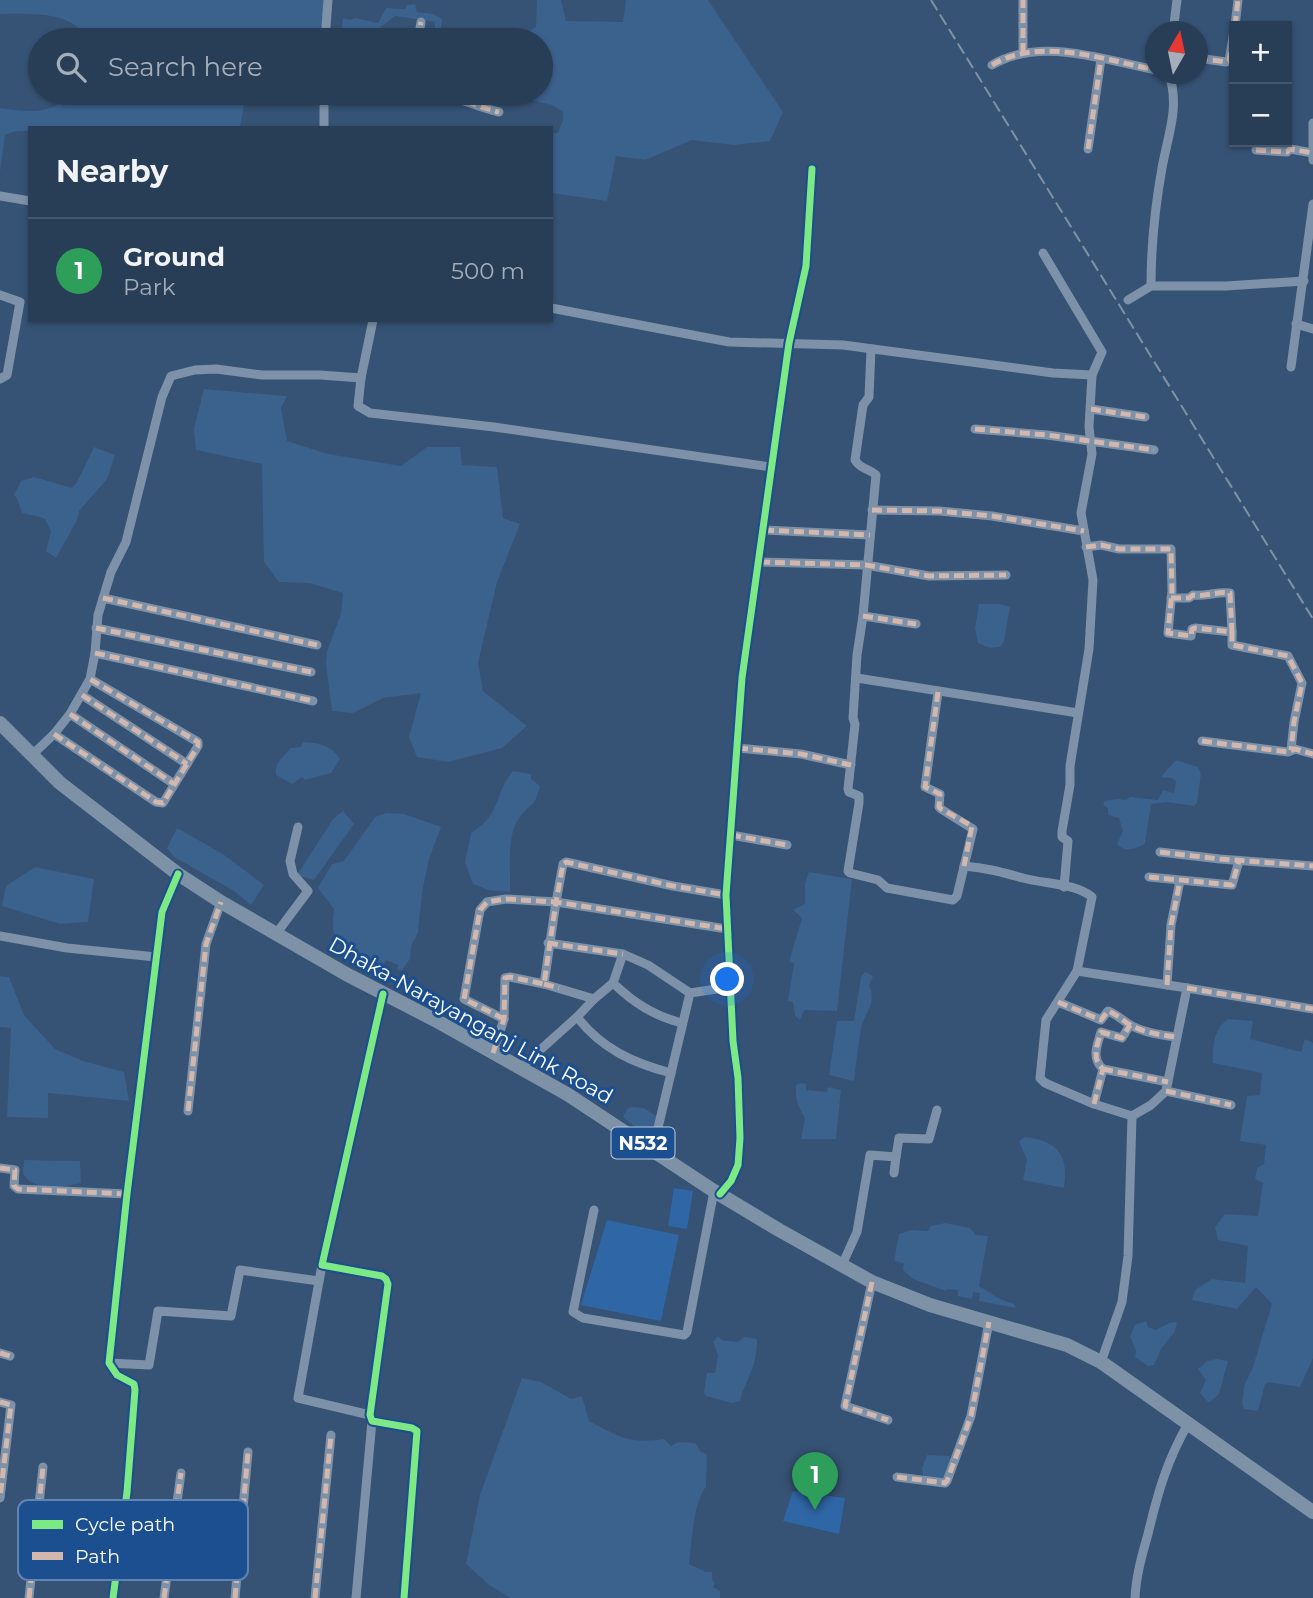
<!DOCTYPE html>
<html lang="en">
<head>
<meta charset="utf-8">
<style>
	body { margin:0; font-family:Montserrat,sans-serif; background:#30455d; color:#f1f3f6 }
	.controls { position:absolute; right:21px; top:21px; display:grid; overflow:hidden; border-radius:0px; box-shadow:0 2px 5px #0004 }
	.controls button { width:63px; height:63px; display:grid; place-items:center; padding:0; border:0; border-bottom:2px solid #44576d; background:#283e57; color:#f1f3f6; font:35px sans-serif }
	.compass { position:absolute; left:1145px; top:21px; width:63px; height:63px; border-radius:50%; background:#283e57; box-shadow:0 2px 5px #0004; rotate:9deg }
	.you { position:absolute; left:728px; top:980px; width:24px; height:24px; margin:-18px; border:5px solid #fff; border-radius:50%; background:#1a73e8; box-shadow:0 0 0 10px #1a73e833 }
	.badge { display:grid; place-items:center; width:46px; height:46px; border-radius:50%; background:#90b9f0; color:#fff; font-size:23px; font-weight:700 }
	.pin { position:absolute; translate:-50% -58px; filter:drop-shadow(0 2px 4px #0008) }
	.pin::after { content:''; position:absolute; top:37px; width:24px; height:21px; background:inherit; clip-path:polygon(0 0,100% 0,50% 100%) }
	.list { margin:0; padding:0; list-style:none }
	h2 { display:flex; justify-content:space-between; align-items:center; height:91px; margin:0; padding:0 28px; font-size:30px }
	h2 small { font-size:23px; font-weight:400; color:#a5aeba }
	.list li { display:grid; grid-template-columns:46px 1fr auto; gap:21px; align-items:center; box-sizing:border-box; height:105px; padding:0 28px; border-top:2px solid #44576d }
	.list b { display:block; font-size:26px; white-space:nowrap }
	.list p { margin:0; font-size:23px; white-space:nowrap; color:#a5aeba }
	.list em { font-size:23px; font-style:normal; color:#a5aeba }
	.icon { flex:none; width:38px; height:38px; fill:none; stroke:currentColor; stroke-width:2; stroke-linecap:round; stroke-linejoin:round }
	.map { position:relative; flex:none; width:1313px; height:1598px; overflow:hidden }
	.search { position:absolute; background:#283e57; box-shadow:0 2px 5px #0004; left:28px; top:28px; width:525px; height:77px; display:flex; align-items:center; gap:18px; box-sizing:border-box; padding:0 24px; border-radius:38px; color:#a5aeba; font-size:26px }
	.panel { position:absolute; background:#283e57; box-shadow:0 2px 5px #0004; left:28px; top:126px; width:525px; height:196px; border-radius:0px }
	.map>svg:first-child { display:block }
	.green { fill:#2f66a5 }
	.water { fill:#3b618d }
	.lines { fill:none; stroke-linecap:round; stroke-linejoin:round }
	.minor { stroke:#7d92a8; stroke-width:9 }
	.highway { stroke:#7e92a7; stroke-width:14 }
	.rail { stroke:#7e92a7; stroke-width:2; stroke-dasharray:12 5; stroke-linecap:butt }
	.quiet { stroke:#d1b7ad; stroke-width:5; stroke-dasharray:10 5; stroke-linecap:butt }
	.cycleway-casing { stroke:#1b4f8f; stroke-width:11 }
	.cycleway { stroke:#7ce984; stroke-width:7 }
	.labels { text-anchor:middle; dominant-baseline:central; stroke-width:6; stroke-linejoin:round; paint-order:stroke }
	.shield { fill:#1b4f8f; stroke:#bbcadd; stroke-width:2 }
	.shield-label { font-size:19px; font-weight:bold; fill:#fff }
	.street-label { font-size:21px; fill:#fff; stroke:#1b4f8f }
	.key { fill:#1b4f8f; stroke:#5f84b1; stroke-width:2 }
	.key-label { font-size:19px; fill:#fff }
</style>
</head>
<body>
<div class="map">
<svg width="1313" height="1598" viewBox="0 0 1313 1598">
	<rect width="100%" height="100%" fill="#365274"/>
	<!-- green -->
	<g class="green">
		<polygon points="674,1188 693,1191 687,1229 668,1226"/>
		<polygon points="607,1220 679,1235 661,1321 581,1305"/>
		<polygon points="793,1491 845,1498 839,1534 783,1521"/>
	</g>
	<!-- water -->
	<g class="water">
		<path d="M0,0H325L319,40H86C76,10 25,14 0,14Z"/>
		<polygon points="537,0 561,0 566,21 623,22 626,0 708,0 783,112 770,141 734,145 692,140 645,160 616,156 607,201 551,193 551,133 558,133 563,120 563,112 552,105 502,93 541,93 541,40 522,40 523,35 536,27"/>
		<polygon points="415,4 417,12 433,14 442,19 441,27 435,32 435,22 395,16 379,28 379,40 359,36 356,40 340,40 343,18 350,20 355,18 378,23 386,8 405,9 407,5"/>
		<path d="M71,93H246L240,128H30V131H16L5,135L0,172V108C26,112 53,116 71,93Z"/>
		<polygon points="204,389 287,396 281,408 287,441 328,454 401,466 427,447 460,447 462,465 497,467 503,518 520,524 497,582 478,663 483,691 527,726 502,748 448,762 417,757 409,737 421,693 383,698 353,713 332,711 326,664 327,651 341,614 343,593 309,583 279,582 264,562 262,464 196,450 194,428"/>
		<polygon points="94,447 115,455 107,479 79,511 77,520 56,558 46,551 51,531 44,518 22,513 17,498 14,495 21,481 34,477 72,488 77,482"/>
		<polygon points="979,604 1000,604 1010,607 1004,642 1000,647 990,648 978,643 975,628"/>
		<path d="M303,742C319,743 331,745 340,759L331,773L305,780L302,777L292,784L276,775C274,761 284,758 290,748L301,747Z"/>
		<path d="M1176,760L1198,767L1201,774L1197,803L1194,806L1167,802L1151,804L1145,843C1135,850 1126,853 1117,844L1123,831L1119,818L1108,815V808L1103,805L1105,801L1117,799L1126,800L1130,797L1158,800L1163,790L1174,793L1176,781L1172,778L1161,777Z"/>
		<path d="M513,771L531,774V779L540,786C534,810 531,802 519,818C506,837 511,870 510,892L488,890L473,884L465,862L471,833C502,814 494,793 513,771Z"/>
		<polygon points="343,811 354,824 314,880 297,875 333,819"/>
		<path d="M387,813L404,814L441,827L429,859L422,893L418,933L411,946L410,959L402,970H397L398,965L386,960L381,968C364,961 366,959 354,948C350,944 344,943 339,940C330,932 333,919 334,909L318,888L332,864L344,861L375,817Z"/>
		<polygon points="177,828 223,854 264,885 251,905 234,891 174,857 167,848"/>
		<polygon points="35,867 94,879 88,922 60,924 2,906 6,886"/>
		<polygon points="809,872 852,879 837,1011 804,1010 800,1020 795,1016 793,1002 788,1001 794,963 789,962 802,918 793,910 805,904 805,884"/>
		<path d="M865,972L873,976L869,986C878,1004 863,1014 861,1029C858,1046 856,1063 854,1081L829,1075L837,1021H854L861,977Z"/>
		<polygon points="0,976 9,977 24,1015 55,1049 83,1061 124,1072 129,1101 48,1093 48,1118 7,1117 11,1028 0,1027"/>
		<path d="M1228,1019L1253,1021L1250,1039L1301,1052L1305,1039L1313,1043V1358L1300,1387L1269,1382L1265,1384L1258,1411L1244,1409L1242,1403L1244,1386L1253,1367L1272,1304L1256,1287L1237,1309L1192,1300L1195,1290L1212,1279L1245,1283L1248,1246L1218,1240L1215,1227L1225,1214L1258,1216L1263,1183L1255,1179L1257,1168L1264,1164L1266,1145L1240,1141L1247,1096L1260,1095L1262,1073L1213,1063C1213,1045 1213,1030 1228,1019Z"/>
		<path d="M802,1083L806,1084V1090L827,1092L828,1087L841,1090L836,1139H801L805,1118C798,1107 795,1099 796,1085Z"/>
		<polygon points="634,1107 644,1108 656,1116 657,1122 653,1134 640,1131 623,1117 628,1108"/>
		<path d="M1025,1137C1058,1141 1069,1155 1064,1188L1023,1180L1027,1160L1019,1141Z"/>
		<path d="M24,1160L80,1161L81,1183C64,1187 37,1191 25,1177C21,1173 24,1165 24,1160Z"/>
		<polygon points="945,1223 970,1228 976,1235 988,1236 979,1286 1000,1299 1014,1304 1016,1308 979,1301 980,1293 973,1292 972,1299 958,1296 958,1290 946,1289 946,1291 913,1279 903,1270 904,1263 894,1261 899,1234 911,1230 928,1231 931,1226"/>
		<polygon points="1146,1321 1148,1327 1156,1330 1169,1323 1177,1322 1175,1331 1161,1349 1154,1365 1148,1366 1135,1357 1136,1351 1130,1336 1135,1325"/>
		<path d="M718,1336L722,1340L738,1342L744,1337L757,1339C758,1366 746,1378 740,1401L732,1403L706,1396L704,1393L707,1373H715L718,1355L713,1342Z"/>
		<polygon points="1217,1359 1228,1361 1219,1394 1209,1403 1200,1393 1206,1380 1198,1369 1207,1361"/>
		<path d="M522,1378L541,1382L571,1399L582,1396L589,1421C620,1437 628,1444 664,1439L671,1446L678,1442L695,1443L701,1452L707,1454L706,1487C693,1501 692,1544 689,1564L706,1572H712V1579L715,1583L713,1587L720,1591V1598H510L488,1584L466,1564L480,1495Z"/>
		<polygon points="927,1455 949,1456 951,1464 943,1480 923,1477 922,1468"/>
	</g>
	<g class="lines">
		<!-- minor -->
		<g class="minor">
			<polyline points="1235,26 1238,0"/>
			<polyline points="1173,32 1177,0"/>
			<polyline points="325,40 328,0"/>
			<polyline points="418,40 421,22"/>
			<polyline points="1023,53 1023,0"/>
			<polyline points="1198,58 1226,62 1229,61 1234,31"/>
			<path d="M992,65C1041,36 1104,60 1156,70"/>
			<polyline points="324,93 324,128"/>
			<path d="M438,93C459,98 478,107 499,112"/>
			<polyline points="1313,123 1313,160"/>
			<polyline points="1088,149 1101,59"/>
			<polyline points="1256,150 1287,152 1290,149 1313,153"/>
			<polyline points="0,196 30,201"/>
			<polyline points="1043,253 1102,352 1092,375 1089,427 1092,454 1081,513 1093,580 1089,649 1070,766 1070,785 1062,831 1062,837 1068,841 1064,887"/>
			<path d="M1151,286C1151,247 1155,207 1162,168C1168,134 1180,108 1169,74"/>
			<polyline points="0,295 20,302 7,375 0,379"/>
			<polyline points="1128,300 1151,286 1226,286 1304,281"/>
			<polyline points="551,308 729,342 843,345 1053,373 1092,375"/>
			<polyline points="1296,324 1313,329"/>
			<path d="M871,349L869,397L863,405L855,460C861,470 869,468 876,475L863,616L857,655L853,718L855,724L848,789L849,792L859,796V803L848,871L850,873L878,880L887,888L953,900L957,896L973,829L941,809L939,807L940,794L925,787L938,692"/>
			<polyline points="1291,367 1313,204"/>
			<polyline points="361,378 358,406 370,413 494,427 771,467"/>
			<polyline points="1091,409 1145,417"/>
			<polyline points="975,429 1047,435 1154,450"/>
			<polyline points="872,510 939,511 992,516 1084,531"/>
			<polyline points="764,530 870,535"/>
			<polyline points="1086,547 1101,545 1119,549 1171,549 1172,591 1168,633 1191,636 1192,629 1195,628 1232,632 1232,645 1288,656 1302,683 1294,722 1291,750"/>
			<polyline points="760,562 866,565 929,576 1006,575"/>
			<polyline points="103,598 317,645"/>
			<path d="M1171,598H1189L1193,595C1206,597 1217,591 1230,593L1232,632"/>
			<polyline points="863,616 916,624"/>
			<polyline points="96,628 311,672"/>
			<polyline points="95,653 313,701"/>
			<polyline points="857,678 1078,713"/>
			<polyline points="82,695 187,764"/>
			<polyline points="70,714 174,784"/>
			<polyline points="54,734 156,802 163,803 198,746 198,742 90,679"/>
			<polyline points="1202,741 1288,752 1295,749 1313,754"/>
			<polyline points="738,748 801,754 851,765"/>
			<polyline points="31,756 54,734 70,714 90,679 95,653 98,615 111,572 126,542 162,397 171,376 195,370 216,369 262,375 320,375 361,378 373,320"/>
			<polyline points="731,835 787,845"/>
			<polyline points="1160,852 1220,859 1313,866"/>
			<path d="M964,866C987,868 1001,872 1023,878C1044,884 1075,883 1092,897L1077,971L1046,1020L1040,1078L1045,1083L1094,1104L1132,1116L1128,1256L1122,1302L1101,1362"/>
			<polyline points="1149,877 1232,885 1239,861"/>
			<polyline points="276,934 308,891 293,874 290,861 298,827"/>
			<polyline points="0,936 67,948 156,957"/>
			<polyline points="548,943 623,954 648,965 690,993"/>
			<polyline points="1077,971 1187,988 1166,1091 1151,1105 1132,1116"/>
			<path d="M613,983C634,1003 654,1016 682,1023"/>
			<polyline points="1167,985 1171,925 1180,881"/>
			<polyline points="1187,988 1313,1009"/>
			<polyline points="383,994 322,1265 382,1276 386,1279 388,1284 370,1415 372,1421 412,1428 417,1431 404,1598"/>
			<polyline points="594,999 613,983 623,954"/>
			<path d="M1058,1002L1101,1020L1108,1011C1118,1015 1123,1021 1132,1026C1146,1033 1161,1035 1176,1037"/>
			<path d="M577,1017C602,1049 633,1063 671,1073"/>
			<polyline points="504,1019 464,999 480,910 487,902 506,899 556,902 563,864 566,862 673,886 726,895"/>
			<polyline points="493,1053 504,1019 505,978 510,977 544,984 556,902 727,929"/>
			<polyline points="520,1068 577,1017 594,999 544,984"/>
			<polyline points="1103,1069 1168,1082"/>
			<polyline points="1166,1091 1231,1105"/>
			<path d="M1094,1104L1103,1069C1091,1058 1097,1046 1101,1032L1122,1038L1130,1025"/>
			<polyline points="188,1111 206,944 221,902"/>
			<polyline points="653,1149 690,993 730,987"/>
			<polyline points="0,1168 15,1170 14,1186 18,1189 127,1194"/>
			<polyline points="894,1173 896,1157"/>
			<polyline points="720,1194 731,1181 738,1165 740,1138 738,1078 733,1041 726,895 742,678 789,343 806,266 812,169"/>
			<polyline points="594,1210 573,1312 583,1318 684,1335 687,1332 714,1191"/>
			<polyline points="322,1265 298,1398 370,1415"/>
			<polyline points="842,1265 857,1232 870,1155 896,1157 899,1138 929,1139 937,1110"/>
			<polyline points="872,1282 845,1406 888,1420"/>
			<polyline points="0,1353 10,1356"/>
			<polyline points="109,1363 149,1365 158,1311 231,1316 240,1270 319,1281"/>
			<polyline points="0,1402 11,1405 0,1498"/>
			<polyline points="897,1477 945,1483 947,1481 971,1416 989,1322"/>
			<polyline points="29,1598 43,1467"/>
			<polyline points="113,1598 127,1492 135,1390 134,1384 117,1375 109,1363 127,1194 162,912 178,874"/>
			<polyline points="164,1598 181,1473"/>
			<polyline points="235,1598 248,1452"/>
			<polyline points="315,1598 331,1435"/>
			<polyline points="356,1598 372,1421"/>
			<path d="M1135,1598C1136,1576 1142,1555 1148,1534C1158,1492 1167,1460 1189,1422"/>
		</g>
		<!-- highway -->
		<polyline class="highway" points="0,723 60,783 178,874 221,902 346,974 435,1020 567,1094 714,1191 779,1230 872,1282 930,1305 1067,1345 1101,1362 1313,1512"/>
		<!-- rail -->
		<polyline class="rail" points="931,0 1313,619"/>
		<!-- quiet -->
		<g class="quiet">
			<polyline points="1235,26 1238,0"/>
			<polyline points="418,40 421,22"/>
			<polyline points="1023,53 1023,0"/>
			<polyline points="1198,58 1226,62 1229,61 1234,31"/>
			<path d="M992,65C1041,36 1104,60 1156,70"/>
			<path d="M438,93C459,98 478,107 499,112"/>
			<polyline points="1088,149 1101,59"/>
			<polyline points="1256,150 1287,152 1290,149 1313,153"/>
			<polyline points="1091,409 1145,417"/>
			<polyline points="975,429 1047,435 1154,450"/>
			<polyline points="872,510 939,511 992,516 1084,531"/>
			<polyline points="764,530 870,535"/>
			<polyline points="1086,547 1101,545 1119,549 1171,549 1172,591 1168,633 1191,636 1192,629 1195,628 1232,632 1232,645 1288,656 1302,683 1294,722 1291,750"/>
			<polyline points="760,562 866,565 929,576 1006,575"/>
			<polyline points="103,598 317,645"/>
			<path d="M1171,598H1189L1193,595C1206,597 1217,591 1230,593L1232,632"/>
			<polyline points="863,616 916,624"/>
			<polyline points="96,628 311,672"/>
			<polyline points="95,653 313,701"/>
			<polyline points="938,692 925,787 940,794 939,807 941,809 972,826 964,866"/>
			<polyline points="82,695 187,764"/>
			<polyline points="70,714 174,784"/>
			<polyline points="54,734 156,802 163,803 198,746 198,742 90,679"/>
			<polyline points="1202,741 1288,752 1295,749 1313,754"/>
			<polyline points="738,748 801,754 851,765"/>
			<polyline points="731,835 787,845"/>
			<polyline points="1160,852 1220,859 1313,866"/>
			<polyline points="1149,877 1232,885 1239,861"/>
			<polyline points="548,943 623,954"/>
			<polyline points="544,984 559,988"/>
			<polyline points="1167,985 1171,925 1180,881"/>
			<polyline points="1187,988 1313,1009"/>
			<path d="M1058,1002L1101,1020L1108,1011C1118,1015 1123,1021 1132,1026C1146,1033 1161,1035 1176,1037"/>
			<polyline points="504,1019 464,999 480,910 487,902 506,899 556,902 563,864 566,862 673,886 726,895"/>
			<polyline points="493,1053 504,1019 505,978 510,977 544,984 556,902 727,929"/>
			<polyline points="1103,1069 1168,1082"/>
			<polyline points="1166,1091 1231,1105"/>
			<path d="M1094,1104L1103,1069C1091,1058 1097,1046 1101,1032L1122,1038L1130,1025"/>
			<polyline points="188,1111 206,944 221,902"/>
			<polyline points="0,1168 15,1170 14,1186 18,1189 127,1194"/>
			<polyline points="872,1282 845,1406 888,1420"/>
			<polyline points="0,1353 10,1356"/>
			<polyline points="0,1402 11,1405 0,1498"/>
			<polyline points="897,1477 945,1483 947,1481 971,1416 989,1322"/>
			<polyline points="29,1598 43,1467"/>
			<polyline points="164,1598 181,1473"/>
			<polyline points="235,1598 248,1452"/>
			<polyline points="315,1598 331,1435"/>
		</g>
		<!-- cycleway casing -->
		<g class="cycleway-casing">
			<g id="cycleway">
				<polyline points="383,994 322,1265 382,1276 386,1279 388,1284 370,1415 372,1421 412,1428 417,1431 404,1598"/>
				<polyline points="720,1194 731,1181 738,1165 740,1138 738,1078 733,1041 726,895 742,678 789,343 806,266 812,169"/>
				<polyline points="113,1598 127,1492 135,1390 134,1384 117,1375 109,1363 127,1194 162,912 178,874"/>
			</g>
		</g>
		<!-- cycleway -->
		<use href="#cycleway" class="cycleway"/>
	</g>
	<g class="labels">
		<!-- shield labels -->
		<rect class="shield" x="611.5" y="1127.5" width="63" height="31" rx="5"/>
		<g class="shield-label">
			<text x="643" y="1143">N532</text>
		</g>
		<!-- street labels -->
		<g class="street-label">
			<text transform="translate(471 1020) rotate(29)">Dhaka-Narayanganj Link Road</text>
		</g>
	</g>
	<!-- legend -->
	<rect x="18" y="1500" width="230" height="80" rx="10" class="key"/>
	<rect x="32" y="1520" width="31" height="9" fill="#7ce984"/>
	<rect x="32" y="1552" width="31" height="8" fill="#d1b7ad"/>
	<g class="key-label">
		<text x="75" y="1531">Cycle path</text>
		<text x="75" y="1563">Path</text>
	</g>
</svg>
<div class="controls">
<button>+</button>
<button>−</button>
</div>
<svg class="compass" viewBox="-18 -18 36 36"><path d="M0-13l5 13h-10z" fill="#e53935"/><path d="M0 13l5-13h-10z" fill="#a5aeba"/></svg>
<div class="you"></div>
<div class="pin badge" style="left:815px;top:1510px;background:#2e9e5b">1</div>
<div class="search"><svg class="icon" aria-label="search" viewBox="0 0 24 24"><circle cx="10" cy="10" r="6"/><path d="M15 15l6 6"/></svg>Search here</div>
<section class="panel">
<h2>Nearby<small></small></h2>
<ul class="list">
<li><span class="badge" style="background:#2e9e5b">1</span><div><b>Ground</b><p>Park</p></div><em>500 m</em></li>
</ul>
</section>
</div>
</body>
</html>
